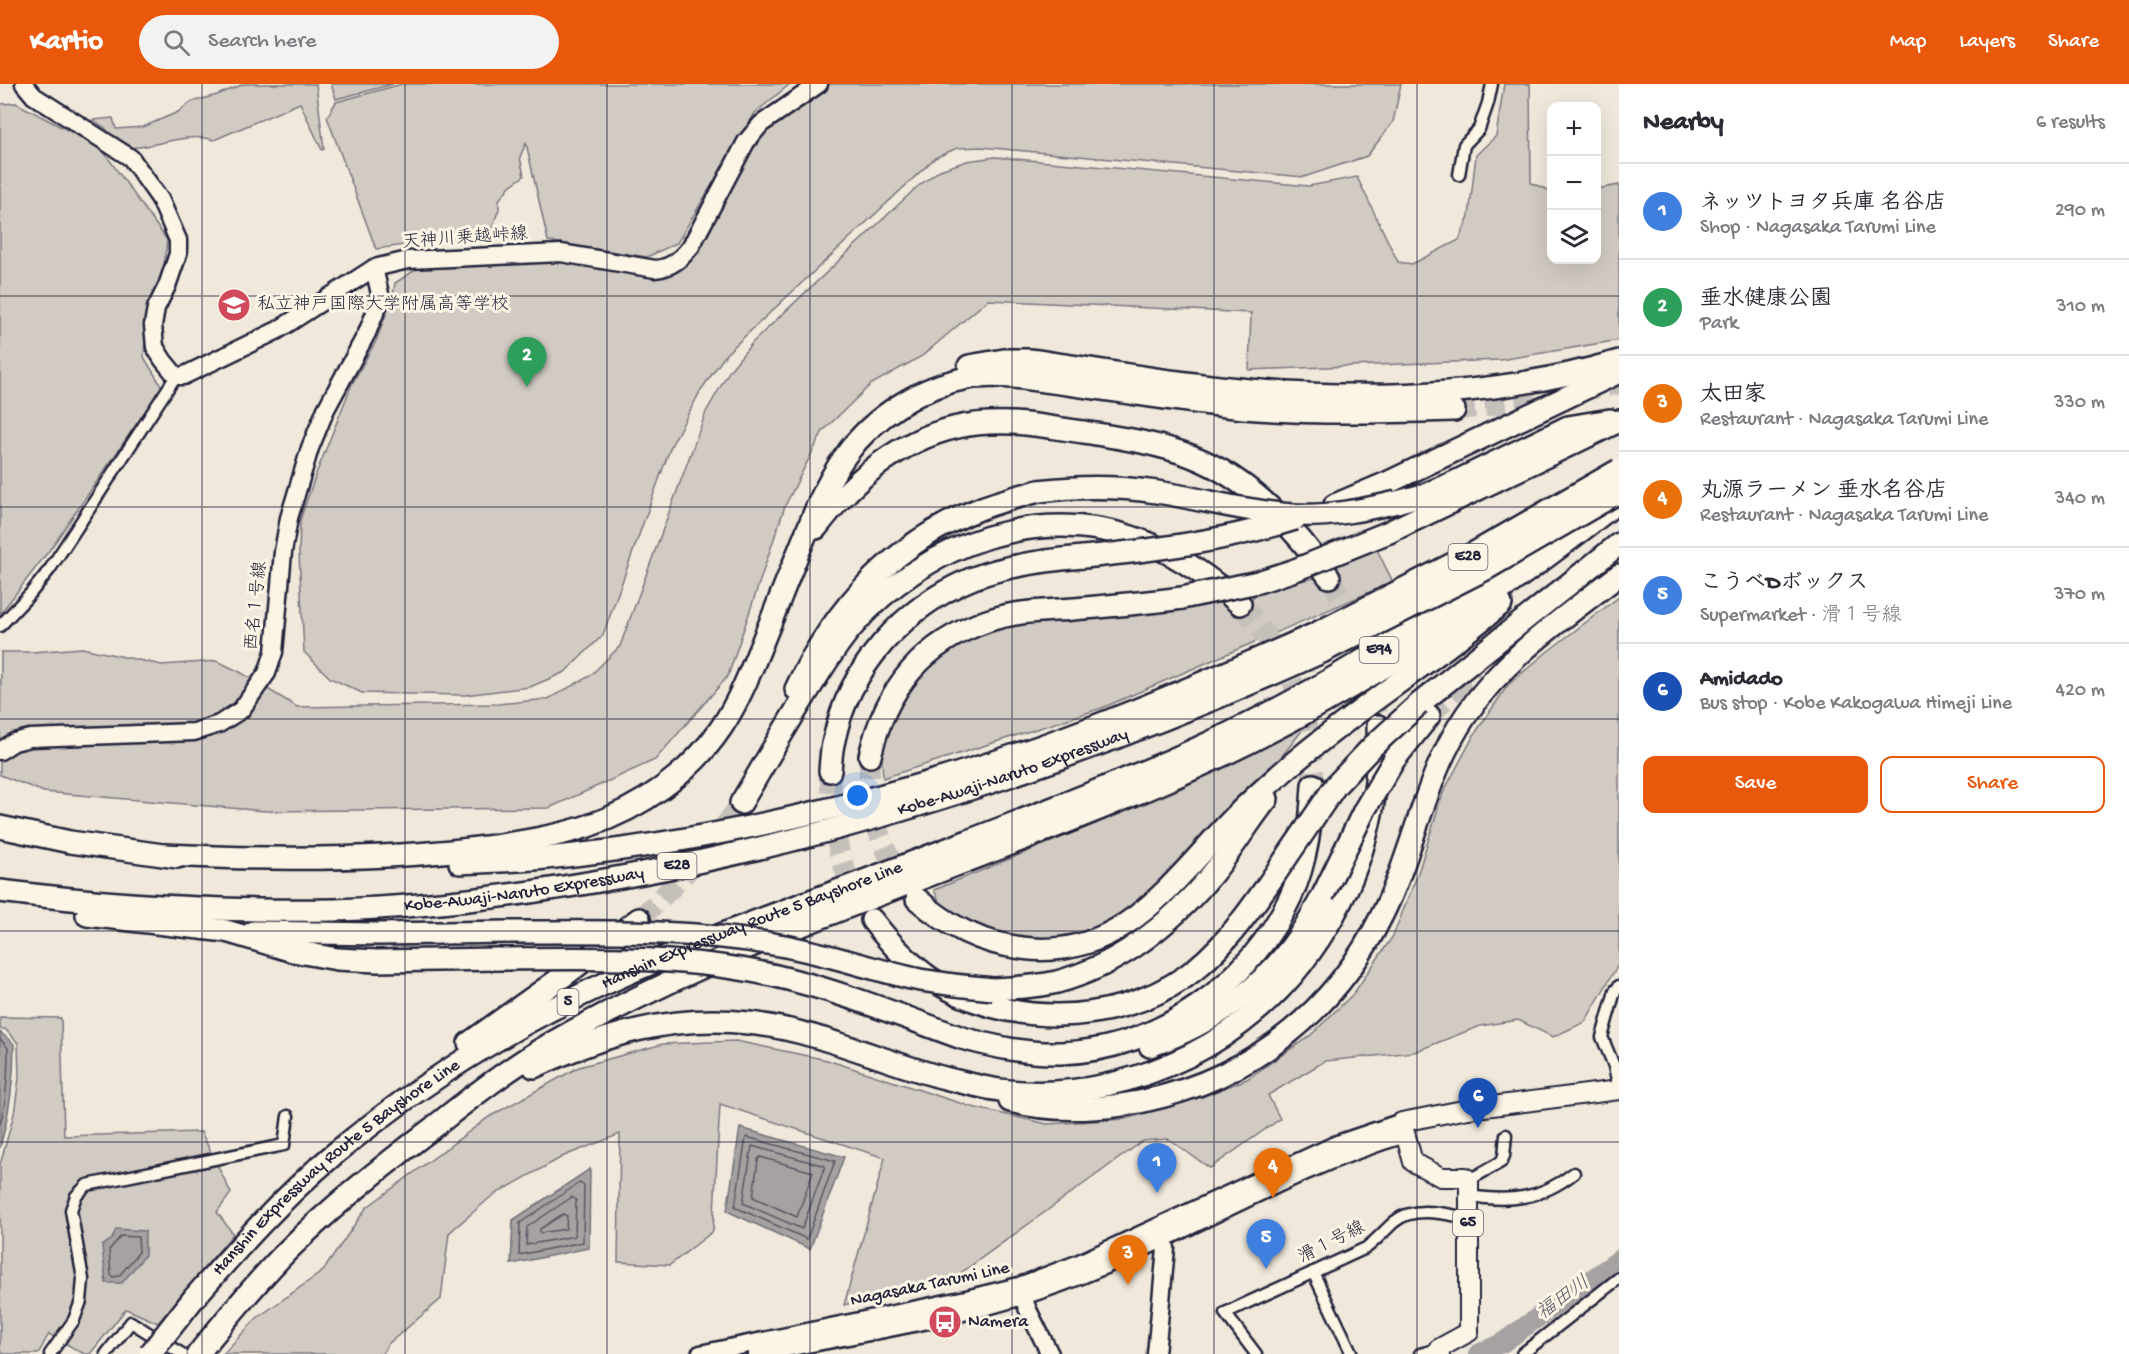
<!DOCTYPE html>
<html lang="en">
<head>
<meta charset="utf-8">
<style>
	body { margin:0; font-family:"Gochi Hand","Klee One",sans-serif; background:#f2f2f3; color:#2b2b33 }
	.controls { position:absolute; right:18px; top:18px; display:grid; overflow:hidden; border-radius:12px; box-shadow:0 6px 24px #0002 }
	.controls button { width:54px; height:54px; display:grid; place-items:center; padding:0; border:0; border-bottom:2px solid #e1e1e2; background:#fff; color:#2b2b33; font:30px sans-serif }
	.you { position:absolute; left:858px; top:712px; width:21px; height:21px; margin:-15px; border:4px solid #fff; border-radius:50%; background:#1a73e8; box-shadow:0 0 0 9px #1a73e833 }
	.badge { display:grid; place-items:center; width:39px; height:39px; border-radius:50%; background:#ea580c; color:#fff; font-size:20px; font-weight:700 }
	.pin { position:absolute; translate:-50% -50px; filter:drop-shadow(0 2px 3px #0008) }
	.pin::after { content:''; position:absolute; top:32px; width:21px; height:18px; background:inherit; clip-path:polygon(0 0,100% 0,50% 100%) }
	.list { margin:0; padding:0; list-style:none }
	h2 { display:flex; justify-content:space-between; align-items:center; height:78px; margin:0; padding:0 24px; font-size:26px }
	h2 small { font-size:20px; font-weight:400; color:#7c7c81 }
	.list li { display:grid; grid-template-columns:39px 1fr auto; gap:18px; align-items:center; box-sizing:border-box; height:96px; padding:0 24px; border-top:2px solid #e1e1e2 }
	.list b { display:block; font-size:22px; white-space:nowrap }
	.list p { margin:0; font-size:20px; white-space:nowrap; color:#7c7c81 }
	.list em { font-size:20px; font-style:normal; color:#7c7c81 }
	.actions { display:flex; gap:12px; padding:18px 24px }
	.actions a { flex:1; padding:14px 0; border:2px solid #ea580c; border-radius:12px; text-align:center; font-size:21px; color:#ea580c }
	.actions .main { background:#ea580c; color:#fff }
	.icon { flex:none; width:33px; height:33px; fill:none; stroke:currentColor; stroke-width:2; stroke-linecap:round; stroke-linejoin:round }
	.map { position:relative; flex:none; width:1619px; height:1270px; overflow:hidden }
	header { display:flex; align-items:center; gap:36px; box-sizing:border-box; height:84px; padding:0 30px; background:#ea580c; color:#fff }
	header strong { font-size:28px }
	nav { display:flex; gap:33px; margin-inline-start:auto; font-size:21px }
	.search { width:420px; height:54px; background:#f2f2f3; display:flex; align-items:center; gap:15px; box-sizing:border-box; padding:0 21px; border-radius:33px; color:#7c7c81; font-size:22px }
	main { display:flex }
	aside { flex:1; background:#fff }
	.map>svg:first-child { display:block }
	.green { fill:#d1cbc3; stroke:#7a767f; stroke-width:1.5 }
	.water { fill:#a6a2a2; stroke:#716f79; stroke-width:1.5 }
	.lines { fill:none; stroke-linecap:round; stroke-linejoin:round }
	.shore { stroke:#575564; stroke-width:1.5 }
	.river { stroke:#a6a2a2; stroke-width:20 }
	.highway-tunnel { stroke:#c6c0bb; stroke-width:21; stroke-dasharray:21 10; stroke-linecap:butt }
	.street-casing { stroke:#22223b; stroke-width:15 }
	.secondary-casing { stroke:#22223b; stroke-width:21 }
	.primary-casing { stroke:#22223b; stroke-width:22 }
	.highway-casing { stroke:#22223b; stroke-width:26 }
	.street { stroke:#fcf5e5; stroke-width:10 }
	.secondary { stroke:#fcf5e5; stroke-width:16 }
	.primary { stroke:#fcf5e5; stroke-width:18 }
	.highway { stroke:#fcf5e5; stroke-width:21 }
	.highway-bridge-casing { stroke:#22223b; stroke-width:26; stroke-linecap:butt }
	.highway-bridge { stroke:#fcf5e5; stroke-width:21 }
	.grid { fill:none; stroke:#22223b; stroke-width:1.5; stroke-opacity:0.55 }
	.labels { text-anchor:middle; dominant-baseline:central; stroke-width:6; stroke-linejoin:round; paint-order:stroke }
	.shield { fill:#fcf5e5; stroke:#63616e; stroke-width:1.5 }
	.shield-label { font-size:16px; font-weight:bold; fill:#22223b }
	.street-label { font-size:18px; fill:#22223b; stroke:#fcf5e5 }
	.poi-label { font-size:18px; fill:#22223b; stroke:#fcf5e5; text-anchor:start }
	.water-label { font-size:20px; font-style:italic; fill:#575564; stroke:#fcf5e5 }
</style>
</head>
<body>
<header>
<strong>Kartio</strong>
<div class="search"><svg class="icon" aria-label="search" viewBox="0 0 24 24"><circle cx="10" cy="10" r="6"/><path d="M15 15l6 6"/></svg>Search here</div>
<nav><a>Map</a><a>Layers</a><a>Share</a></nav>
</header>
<main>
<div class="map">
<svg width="1619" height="1270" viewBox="0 0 1619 1270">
	<rect width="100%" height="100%" fill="#efe8db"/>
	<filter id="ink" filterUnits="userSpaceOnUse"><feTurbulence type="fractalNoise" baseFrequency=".0167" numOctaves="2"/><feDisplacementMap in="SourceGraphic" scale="12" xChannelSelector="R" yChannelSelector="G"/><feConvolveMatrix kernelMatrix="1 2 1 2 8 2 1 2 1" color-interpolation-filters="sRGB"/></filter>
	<g filter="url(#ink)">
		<!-- green -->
		<g class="green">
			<path d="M244,0H316L324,65L322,66L300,19L214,56C184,46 139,70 121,62C114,58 111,49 105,44C101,41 97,39 93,36L113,34L116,45L143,43L178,28L191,18L217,11Z"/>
			<polygon points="331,0 393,0 336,15"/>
			<polygon points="402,0 790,0 755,29 677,159 647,173 548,157 526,59 520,73 524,92 510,102 499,116 499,125 492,144 483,157 426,158 376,165 327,33 336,18"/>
			<polygon points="828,0 1401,0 1393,38 1367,72 1304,93 981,63 957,64 935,74 726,270 701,306 671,362 603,551 565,588 530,603 465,611 362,609 330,594 304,568 299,469 300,436 316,390 352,300 376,257 393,212 395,199 418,184 506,177 566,178 630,190 659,192 681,183 747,67 765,46 824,5"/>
			<polygon points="1504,0 1530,0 1531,99 1551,107 1552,176 1596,176 1597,105 1619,101 1619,256 1500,276 1249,286 1251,229 988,216 922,272 870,301 823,347 785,422 728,592 655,676 549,724 265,727 44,708 0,691 1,568 32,568 82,564 162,581 217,577 240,588 297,623 498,620 548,615 590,592 620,562 706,328 730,286 753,258 917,103 940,86 967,77 995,73 1309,102 1357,93 1398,178 1412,180 1459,156 1469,132 1476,71 1496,52"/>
			<polygon points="16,19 101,64 167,156 163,191 146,231 144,273 162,303 51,464 0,530 0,20"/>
			<polygon points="1375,462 1393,498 1102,624 883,694 881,662 898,621 926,585 956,561 990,545 1037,535 1174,526 1218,515 1236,530 1262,505 1314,494"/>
			<polygon points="1619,513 1619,879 1585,938 1553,953 1518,936 1480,942 1414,968 1325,977 1268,1011 1280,1035 1210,1084 1168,1055 1143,1057 958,1191 844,1221 885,1074 720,1020 713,1147 670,1181 618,1178 620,1050 564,1072 492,1112 449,1149 441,1215 388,1260 382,1270 223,1270 257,1234 323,1187 366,1124 489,1033 579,983 663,960 736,957 827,976 972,1023 1047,1040 1125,1035 1202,1013 1247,995 1311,951 1354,909 1393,852 1418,789 1443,709 1474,651 1508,601 1547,568"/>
			<polygon points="1304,644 1275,681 1135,825 1089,849 1053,857 1019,859 945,829 934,806 1173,708"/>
			<polygon points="0,933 61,934 64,1052 201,1048 231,1109 217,1128 233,1150 158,1239 126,1225 90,1270 84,1270 49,1250 38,1270 4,1270 0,1267 0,1081 14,1030 19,994 18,959 5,945 0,945"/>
		</g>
		<!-- water -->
		<g class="water">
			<path d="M0,948L14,960C14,997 10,1028 0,1064Z"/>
			<polygon points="740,1044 844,1073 810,1165 727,1127"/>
			<polygon points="590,1085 589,1164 511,1180 513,1136"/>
			<polygon points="116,1145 145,1147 145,1171 122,1199 106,1199 102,1162 112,1155"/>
		</g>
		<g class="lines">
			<!-- shore -->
			<g class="shore">
				<path d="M0,955L8,964C8,990 7,1016 0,1041"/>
				<polygon points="746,1053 835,1077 807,1155 735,1123"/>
				<polygon points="752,1062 825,1082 802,1145 743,1119"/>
				<polygon points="760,1073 813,1088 797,1133 753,1113 758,1076"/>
				<polygon points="579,1099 584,1101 583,1158 519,1171 520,1139"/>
				<polygon points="572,1113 576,1116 575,1152 526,1161 527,1143"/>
				<polygon points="563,1130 567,1132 566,1145 540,1149 540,1145"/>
				<polygon points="121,1152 138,1153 139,1168 119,1192 113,1193 111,1191 109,1166"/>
			</g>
			<!-- river -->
			<polyline class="river" points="1478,1270 1502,1259 1619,1176"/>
			<!-- highway-tunnel -->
			<g class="highway-tunnel">
				<polyline points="1454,326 1520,318 1619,300"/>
				<path d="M1329,493C1358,543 1371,586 1378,642"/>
				<path d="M1240,520C1291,577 1311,625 1313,701"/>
				<polyline points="1429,632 1476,585"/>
				<path d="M870,672C867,719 877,761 906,800"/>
				<path d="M830,687C831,733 836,779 861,818"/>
				<path d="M639,835C678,800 711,763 741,719"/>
			</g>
			<!-- street casing -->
			<g class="street-casing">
				<g id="street">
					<polyline points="1459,91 1464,61 1479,45 1488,19 1492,0"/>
					<polyline points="0,542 30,510 50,485 176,292"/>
					<polyline points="1619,1006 1614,982 1602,953 1615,907 1619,902"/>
					<polyline points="1469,1096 1501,1078 1504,1072 1506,1051"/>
					<path d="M1469,1112C1509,1118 1540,1116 1574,1089"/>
					<polyline points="1313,1188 1352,1270"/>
					<polyline points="50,1270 74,1236 81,1217 83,1195 71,1126 76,1112 87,1101 284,1061 288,1032"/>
					<polyline points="106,1270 131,1238 182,1270"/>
					<path d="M1256,1270L1225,1229L1366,1164C1377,1156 1384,1147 1394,1138C1414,1121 1445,1130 1468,1134"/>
					<polyline points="1420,1270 1438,1265"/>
					<polyline points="1522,1270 1619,1194"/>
				</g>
			</g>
			<!-- secondary casing -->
			<g class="secondary-casing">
				<g id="secondary">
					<path d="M24,0L34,12L131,74L160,115L178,156V170L167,202L156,224L153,241L155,263L163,276L176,292H183L278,246L374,184L408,176L561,169L655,185C671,184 681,175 691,162L746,58L761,40L819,0"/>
					<polyline points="0,667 14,658 30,654 194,648 219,640 241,626 267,589 274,568 283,468 289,434 310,364 326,325 367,249 381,214 374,184"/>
					<polyline points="1019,1203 1028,1226 1050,1270"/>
					<polyline points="700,1270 966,1215 1019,1202 1077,1180 1337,1060 1402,1038"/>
					<path d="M757,1270C865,1247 977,1233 1079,1192C1189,1148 1291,1084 1405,1050"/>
					<polyline points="1156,1270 1166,1164 1161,1146"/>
				</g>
			</g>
			<!-- primary casing -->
			<g class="primary-casing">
				<polyline id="primary" points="1440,1270 1438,1265 1469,1248 1469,1096 1465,1093 1441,1093 1413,1078 1402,1038 1468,1025 1619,1006"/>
			</g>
			<!-- highway casing -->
			<g class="highway-casing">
				<g id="highway">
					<path d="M969,282L1004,276H1029C1082,283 1134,293 1186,299C1329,318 1480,318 1619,277"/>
					<polyline points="1397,418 1426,410 1455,398 1568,343 1610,336"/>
					<polyline points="1335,421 1387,399 1619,288"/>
					<path d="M816,444C859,388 915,342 989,339C1021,337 1053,344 1084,348C1120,354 1157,359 1191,372C1249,394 1294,443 1329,493"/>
					<polyline points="1389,448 1619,337"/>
					<path d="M796,605C834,524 896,456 982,424C1000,417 1020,412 1039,407"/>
					<polyline points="1419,620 1619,460"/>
					<path d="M870,672C885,606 922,559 987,537C1015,527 1044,527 1073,525C1109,522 1146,519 1182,514"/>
					<polyline points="1394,676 1429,632"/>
					<path d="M830,687C831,677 831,666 834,656C849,583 904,523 971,495C1006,481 1046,476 1083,473"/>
					<path d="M741,719C765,679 788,638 813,599C825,580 837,560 852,543C923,459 1045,415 1150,460C1184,475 1213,496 1240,520"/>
					<polyline points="0,743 70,758 177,773"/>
					<path d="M164,771C269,776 382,777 486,763C520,758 555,753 588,742C641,724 690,690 721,644C743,611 756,573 771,537C786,499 801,461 817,423C825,405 834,387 846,371C873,333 921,302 968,294C983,291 998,292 1014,293C1091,302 1167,316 1244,324C1314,330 1384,328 1454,326"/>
					<path d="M460,779C488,777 517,777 546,774C674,762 800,735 923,700C1057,662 1186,607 1313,551"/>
					<path id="s1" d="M0,807C111,821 222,828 335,826C433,823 530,810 627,792C868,748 1099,669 1322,568"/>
					<path d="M917,815C948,842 980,859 1022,864C1117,877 1169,803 1226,742C1246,720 1269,700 1292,680C1359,623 1434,577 1501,520"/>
					<polyline points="87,831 226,847 293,867 337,875 377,877 498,875"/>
					<path d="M872,836C889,858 907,878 930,894C1004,944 1112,943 1185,893C1219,869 1243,836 1267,802"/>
					<polyline points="253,848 378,850 510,848"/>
					<path d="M993,905C1014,904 1036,903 1057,898C1120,881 1172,839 1213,789C1232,766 1248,739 1267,715"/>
					<path d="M962,954C995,963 1027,970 1061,969C1159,966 1251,899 1291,812C1307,777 1311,739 1313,701"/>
					<polyline points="469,959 562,893 639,835"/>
					<path d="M1150,962C1205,942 1256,910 1292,862C1304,846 1314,828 1323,811"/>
					<path d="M534,983C603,951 672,930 749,939C814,946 874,974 937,992C957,997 979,1003 1000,1006C1113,1020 1233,969 1302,879C1356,809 1381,731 1378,642"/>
					<path d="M1010,1017C1046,1027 1085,1026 1122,1021C1237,1003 1331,936 1382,831C1415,765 1424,693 1466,631C1505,573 1565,533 1619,491"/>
					<path id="s2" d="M194,1214C237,1165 282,1114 332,1072C392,1022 458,977 526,939C618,889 716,852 813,816C887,789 960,760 1033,732C1092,709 1152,686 1209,659C1313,611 1409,550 1503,484"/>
					<path d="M198,1270C226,1235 255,1200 286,1168C332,1122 383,1082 434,1043C471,1013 509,984 550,960C763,838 1002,775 1223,671C1365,603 1496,515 1619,417"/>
				</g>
			</g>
			<!-- street -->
			<use href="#street" class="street"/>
			<!-- secondary -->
			<use href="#secondary" class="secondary"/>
			<!-- primary -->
			<use href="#primary" class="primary"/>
			<!-- highway -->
			<use href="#highway" class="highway"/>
			<!-- highway-bridge casing -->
			<g class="highway-bridge-casing">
				<g id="highway-bridge">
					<path d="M1039,407C1079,402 1117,402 1157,408C1203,415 1247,428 1293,431C1328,433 1363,426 1397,418"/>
					<path d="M1083,473C1156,466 1225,457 1295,435"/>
					<polyline points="1182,514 1258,498 1295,486 1389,448"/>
					<polyline points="1313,551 1476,468 1619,386"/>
					<polyline points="1322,568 1486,485 1619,408"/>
					<polyline points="1267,802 1336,701 1373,662 1419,620"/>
					<polyline points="1323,811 1365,725 1394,676"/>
					<path d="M510,848C600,848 690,845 779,861C827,869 873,886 920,896C944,900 968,903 993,905"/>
					<path d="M498,875C591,874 685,871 776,892C840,907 901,932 962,954"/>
					<polyline points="150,1270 194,1214"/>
				</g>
			</g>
			<!-- highway-bridge -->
			<use href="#highway-bridge" class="highway-bridge"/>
		</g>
	</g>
	<!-- grid -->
	<path class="grid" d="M202,0V1270M405,0V1270M607,0V1270M810,0V1270M1012,0V1270M1214,0V1270M1417,0V1270M0,212H1619M0,423H1619M0,635H1619M0,847H1619M0,1058H1619"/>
	<!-- icons -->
	<defs>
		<g id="school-disc" transform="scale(1.725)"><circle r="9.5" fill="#d1495b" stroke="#fcf5e5"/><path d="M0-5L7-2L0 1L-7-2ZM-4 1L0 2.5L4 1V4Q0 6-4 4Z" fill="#fff"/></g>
		<g id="bus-disc" transform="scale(1.725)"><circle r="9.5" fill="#d1495b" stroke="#fcf5e5"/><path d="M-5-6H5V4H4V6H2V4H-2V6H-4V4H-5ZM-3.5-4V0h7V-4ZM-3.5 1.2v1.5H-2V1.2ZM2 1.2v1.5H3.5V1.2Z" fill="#fff"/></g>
	</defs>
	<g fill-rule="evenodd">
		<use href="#school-disc" x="234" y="221"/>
		<use href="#bus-disc" x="945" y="1238"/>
	</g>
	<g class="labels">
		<!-- shield labels -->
		<g class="shield">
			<rect x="1448.5" y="460" width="39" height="26" rx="4.5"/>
			<rect x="1359.5" y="553" width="39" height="26" rx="4.5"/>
			<rect x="657.5" y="769" width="39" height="26" rx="4.5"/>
			<rect x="557.5" y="905" width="21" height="26" rx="4.5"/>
			<rect x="1453" y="1126" width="30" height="26" rx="4.5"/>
		</g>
		<g class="shield-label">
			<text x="1468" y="473">E28</text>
			<text x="1379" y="566">E94</text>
			<text x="677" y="782">E28</text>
			<text x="568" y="918">5</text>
			<text x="1468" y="1139">65</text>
		</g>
		<!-- street labels -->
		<g class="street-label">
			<text transform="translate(465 155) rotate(-4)">天神川乗越峠線</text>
			<text transform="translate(257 522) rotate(-84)">西名１号線</text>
			<text stroke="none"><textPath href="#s1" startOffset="1030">Kobe-Awaji-Naruto Expressway</textPath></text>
			<text stroke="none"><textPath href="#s1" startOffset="526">Kobe-Awaji-Naruto Expressway</textPath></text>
			<text stroke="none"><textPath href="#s2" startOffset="680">Hanshin Expressway Route 5 Bayshore Line</textPath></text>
			<text stroke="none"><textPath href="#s2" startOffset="194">Hanshin Expressway Route 5 Bayshore Line</textPath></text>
			<text transform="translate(1332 1159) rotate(-27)">滑１号線</text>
			<text transform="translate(930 1201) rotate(-12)">Nagasaka Tarumi Line</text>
		</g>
		<!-- poi labels -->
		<g class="poi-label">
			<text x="257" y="221">私立神戸国際大学附属高等学校</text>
			<text x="968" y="1238">Namera</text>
		</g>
		<!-- water labels -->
		<g class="water-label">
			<text transform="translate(1564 1215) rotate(-36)">福田川</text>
		</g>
	</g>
</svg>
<div class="controls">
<button>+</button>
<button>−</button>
<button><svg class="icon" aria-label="layers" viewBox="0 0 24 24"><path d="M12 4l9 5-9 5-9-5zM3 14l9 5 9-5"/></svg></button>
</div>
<div class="you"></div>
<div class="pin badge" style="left:1157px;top:1109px;background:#3f7fe0">1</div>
<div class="pin badge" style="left:527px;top:303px;background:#2e9e5b">2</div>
<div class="pin badge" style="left:1128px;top:1201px;background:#e8710a">3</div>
<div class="pin badge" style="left:1273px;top:1114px;background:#e8710a">4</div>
<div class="pin badge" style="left:1266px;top:1185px;background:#3f7fe0">5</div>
<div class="pin badge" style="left:1478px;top:1044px;background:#1a4fb4">6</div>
</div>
<aside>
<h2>Nearby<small>6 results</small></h2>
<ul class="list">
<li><span class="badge" style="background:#3f7fe0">1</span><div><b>ネッツトヨタ兵庫 名谷店</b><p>Shop · Nagasaka Tarumi Line</p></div><em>290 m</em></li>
<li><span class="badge" style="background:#2e9e5b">2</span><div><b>垂水健康公園</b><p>Park</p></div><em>310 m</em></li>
<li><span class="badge" style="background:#e8710a">3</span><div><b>太田家</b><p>Restaurant · Nagasaka Tarumi Line</p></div><em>330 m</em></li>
<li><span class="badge" style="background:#e8710a">4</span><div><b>丸源ラーメン 垂水名谷店</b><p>Restaurant · Nagasaka Tarumi Line</p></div><em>340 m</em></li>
<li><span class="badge" style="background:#3f7fe0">5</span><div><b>こうべDボックス</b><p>Supermarket · 滑１号線</p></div><em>370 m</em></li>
<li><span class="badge" style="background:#1a4fb4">6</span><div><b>Amidado</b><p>Bus stop · Kobe Kakogawa Himeji Line</p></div><em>420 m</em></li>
</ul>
<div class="actions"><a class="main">Save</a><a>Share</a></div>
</aside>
</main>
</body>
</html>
